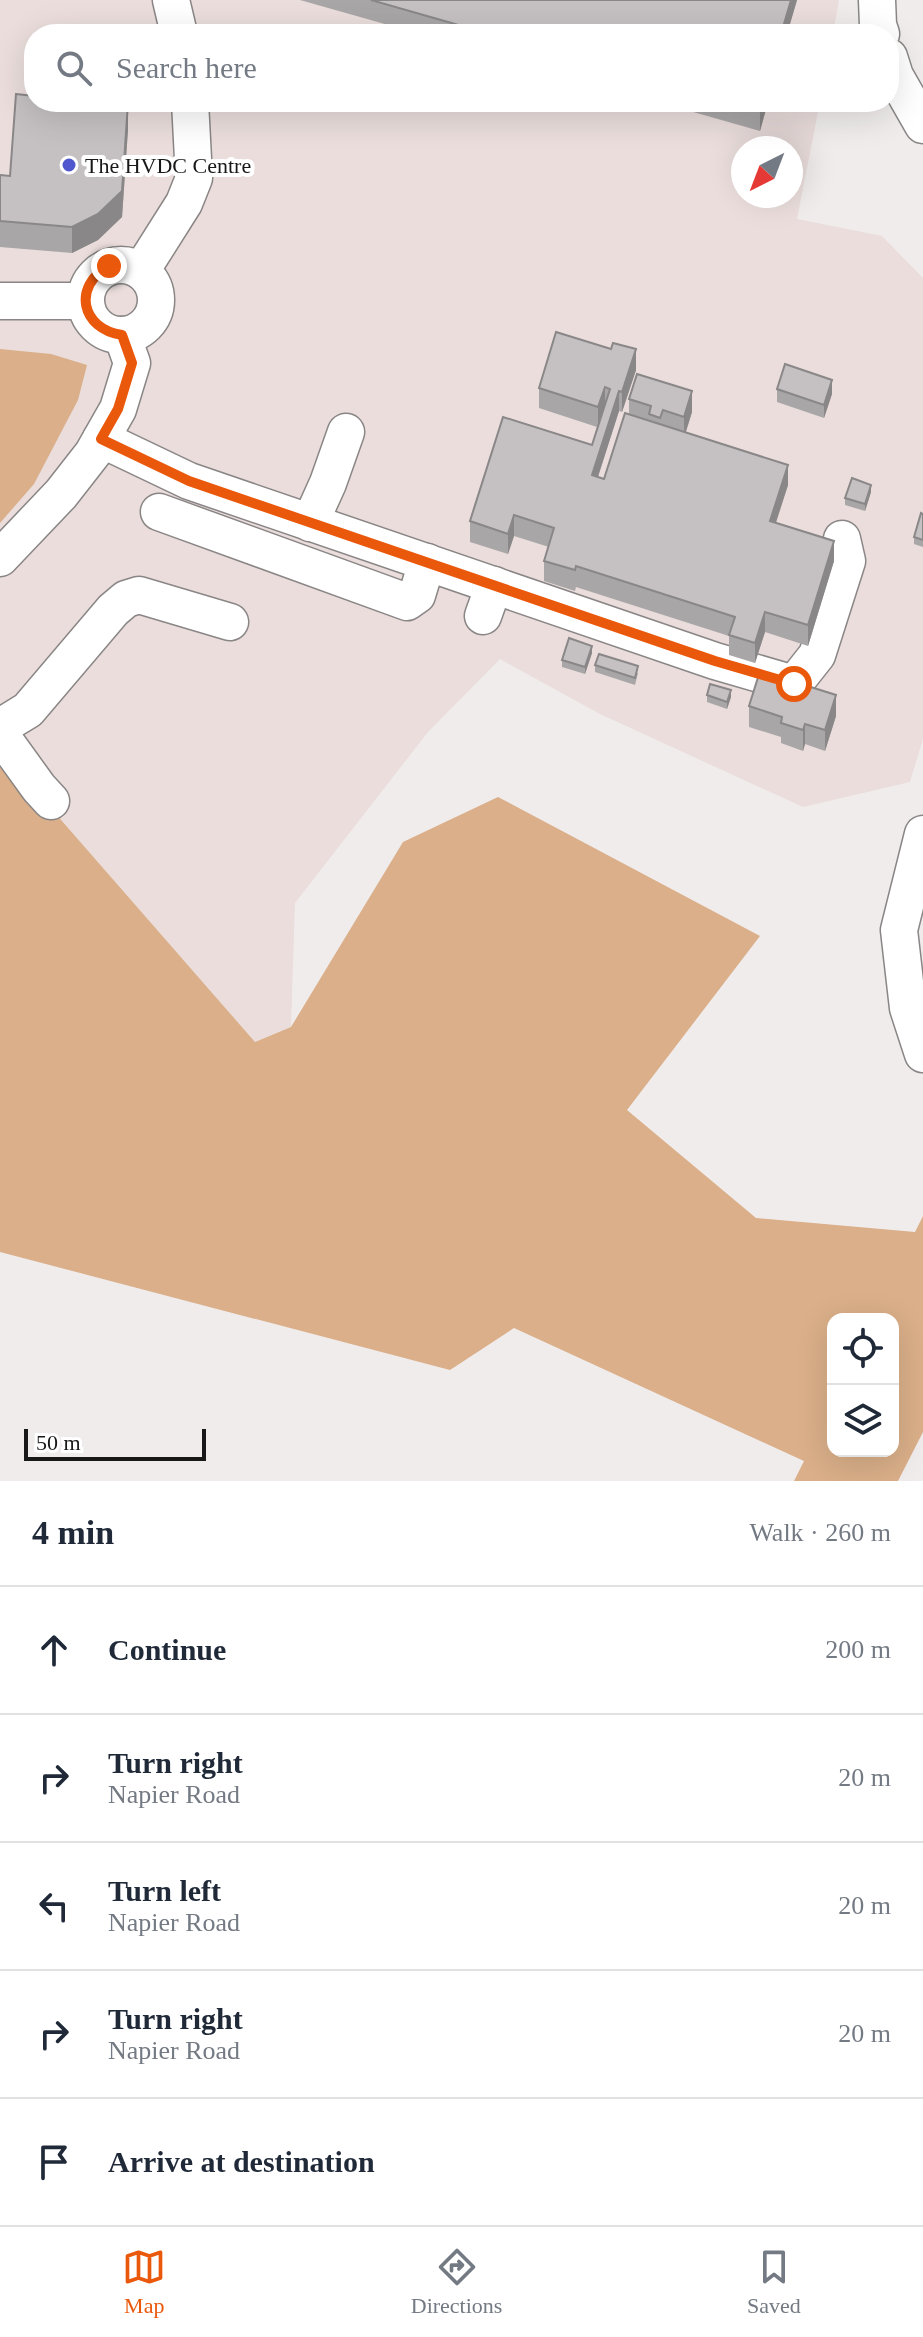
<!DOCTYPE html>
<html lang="en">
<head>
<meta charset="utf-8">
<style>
	body { margin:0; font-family:Georgia,serif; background:#f6f6f7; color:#1f2937 }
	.controls { position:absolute; right:24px; bottom:24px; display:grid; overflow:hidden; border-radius:16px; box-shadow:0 8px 32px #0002 }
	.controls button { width:72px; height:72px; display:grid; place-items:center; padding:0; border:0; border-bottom:2px solid #e0e1e3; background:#fff; color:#1f2937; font:40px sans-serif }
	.compass { position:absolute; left:731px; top:136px; width:72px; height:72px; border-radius:50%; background:#fff; box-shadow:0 8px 32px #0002; rotate:222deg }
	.scale { position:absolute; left:24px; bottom:20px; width:182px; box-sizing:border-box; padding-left:8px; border:4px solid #191818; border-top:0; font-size:22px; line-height:28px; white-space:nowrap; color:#191818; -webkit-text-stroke:6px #fff; paint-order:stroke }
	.stop { position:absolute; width:24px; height:24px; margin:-18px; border:6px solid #ea580c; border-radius:50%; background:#fff }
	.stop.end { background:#ea580c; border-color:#fff; box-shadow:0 2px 8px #0008 }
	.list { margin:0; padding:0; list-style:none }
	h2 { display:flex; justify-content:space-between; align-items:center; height:104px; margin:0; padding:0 32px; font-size:34px }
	h2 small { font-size:26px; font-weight:400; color:#747a83 }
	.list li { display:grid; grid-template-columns:52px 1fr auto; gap:24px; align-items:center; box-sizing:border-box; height:128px; padding:0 32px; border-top:2px solid #e0e1e3 }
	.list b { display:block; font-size:30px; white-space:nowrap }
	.list p { margin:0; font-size:26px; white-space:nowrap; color:#747a83 }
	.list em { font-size:26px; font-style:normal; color:#747a83 }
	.icon { flex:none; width:44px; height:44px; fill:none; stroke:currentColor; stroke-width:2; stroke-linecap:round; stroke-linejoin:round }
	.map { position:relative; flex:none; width:923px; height:1481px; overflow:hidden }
	.search { position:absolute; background:#fff; box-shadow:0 8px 32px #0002; left:24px; right:24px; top:24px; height:88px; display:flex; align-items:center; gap:20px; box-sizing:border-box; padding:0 28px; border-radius:32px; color:#747a83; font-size:30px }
	.sheet { height:744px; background:#fff }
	nav { display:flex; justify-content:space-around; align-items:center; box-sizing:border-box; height:112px; border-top:2px solid #e0e1e3; background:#fff; font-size:22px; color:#747a83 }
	nav a { display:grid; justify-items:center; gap:4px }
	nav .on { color:#ea580c }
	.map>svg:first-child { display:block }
	.built { fill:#eadddc; fill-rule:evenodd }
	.forest { fill:#daaf89; fill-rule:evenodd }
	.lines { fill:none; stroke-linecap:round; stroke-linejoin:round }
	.minor-casing { stroke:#8a8686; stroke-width:39 }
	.minor { stroke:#fff; stroke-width:36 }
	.wall { fill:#a9a6a7 }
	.shaded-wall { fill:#8a8788 }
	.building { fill:#c5c1c2; stroke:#8a8788; stroke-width:2 }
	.route { stroke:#ea580c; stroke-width:10 }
	.poi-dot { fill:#5056cd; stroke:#fff; stroke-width:3 }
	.labels { text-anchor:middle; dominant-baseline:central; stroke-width:8; stroke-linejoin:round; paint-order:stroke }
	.poi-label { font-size:22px; fill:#191818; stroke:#fff; text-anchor:start }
</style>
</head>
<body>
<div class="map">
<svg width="923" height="1481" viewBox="0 0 923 1481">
	<rect width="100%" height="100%" fill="#f0ecec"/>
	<!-- built -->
	<path class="built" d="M0,0H839L833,34H34V102H820L797,219L882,236L923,278V739L910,782L803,807L600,714L500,659L428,732L295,903L291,1027L255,1042L0,750ZM743,148H791V196H743Z"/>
	<!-- forest -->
	<g class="forest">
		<polygon points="0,349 51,354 87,365 78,400 34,484 0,523"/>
		<path d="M0,750L255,1042L291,1027L403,842L498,797L760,936L627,1110L756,1218L915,1232L923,1216V1432L898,1481H794L804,1461L514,1328L450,1370L0,1252ZM833,1319H893V1451H833Z"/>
	</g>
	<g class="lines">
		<!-- minor casing -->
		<g class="minor-casing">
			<g id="minor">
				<polyline points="171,0 179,34"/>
				<polyline points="877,0 878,25 881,34"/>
				<polyline points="889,57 895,76 923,125"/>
				<circle cx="121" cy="300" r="35"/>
				<polyline points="141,271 184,203 194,178 190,102"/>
				<polyline points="0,301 85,301"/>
				<polyline points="101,439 189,481 715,661 794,684 817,655 847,561 842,539"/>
				<polyline points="159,512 407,602 417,595 427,562"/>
				<polyline points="310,523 328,483 346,432"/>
				<polyline points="0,558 61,494 93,453 118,409 132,363 122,335"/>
				<polyline points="483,616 494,585"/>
				<polyline points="0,727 28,710 113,610 126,599 139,595 230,622"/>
				<polyline points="0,734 39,788 51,801"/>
				<polyline points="923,834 899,930 908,1008 923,1054"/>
			</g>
		</g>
		<!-- minor -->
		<use href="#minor" class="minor"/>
	</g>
	<!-- wall -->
	<g class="wall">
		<polygon points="300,0 797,0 787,34 420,34"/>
		<polygon points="658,102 768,102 760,131"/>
		<polygon points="128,129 122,217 98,240 72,253 0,247 0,175 10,176"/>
		<polygon points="636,370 622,412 619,411 598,477 604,479 629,414 629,399 692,412 686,432 788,485 776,522 834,561 808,646 765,632 755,663 729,655 729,636 576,587 575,591 544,581 544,561 549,547 514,536 508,554 470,542 470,521 592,445 597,427 539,408 539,388"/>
		<polygon points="777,389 832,394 824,418 777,402"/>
		<polygon points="871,492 865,511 845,505 845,498"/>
		<polygon points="923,514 923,547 914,544 914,537"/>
		<polygon points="592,653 585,674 562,667 562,660"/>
		<polygon points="595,665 638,673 635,685 595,672"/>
		<polygon points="707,695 731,697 727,709 707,702"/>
		<polygon points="749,706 836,716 825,751 805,744 803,751 781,743 781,737 749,727"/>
	</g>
	<!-- shaded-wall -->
	<g class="shaded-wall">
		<polygon points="791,0 797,0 787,34 781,34"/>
		<polygon points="762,102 768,102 760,131 760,111"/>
		<polygon points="128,103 128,129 122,217 98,240 72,253 72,227"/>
		<polygon points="636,349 636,370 622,412 622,392"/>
		<polygon points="832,380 832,394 824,418 824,405"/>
		<polygon points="605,387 605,407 598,428 598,407"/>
		<polygon points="619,391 619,411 592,495 592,475"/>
		<polygon points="692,391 692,412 684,437 684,417"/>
		<polygon points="788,465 788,485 770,541 770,521"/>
		<polygon points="871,485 871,492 865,511 865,504"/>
		<polygon points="514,515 514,536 508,554 508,534"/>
		<polygon points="834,541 834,561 808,646 808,625"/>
		<polygon points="765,612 765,632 755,663 755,643"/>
		<polygon points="592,646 592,653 585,674 585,667"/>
		<polygon points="731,690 731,697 727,709 727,702"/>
		<polygon points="836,695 836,716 825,751 825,730"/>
		<polygon points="805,724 805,744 803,751 803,730"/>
	</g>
	<!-- building -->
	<g class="building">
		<polygon points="371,0 791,0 781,34 490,34"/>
		<polygon points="16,94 34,96 34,102 128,103 122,191 98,214 72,227 0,221 0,175 10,176"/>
		<polygon points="729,102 762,102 760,111"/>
		<polygon points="556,332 611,349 613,343 636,349 622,392 619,391 592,475 604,479 625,413 788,465 770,521 834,541 808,625 765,612 755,643 729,635 735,617 576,566 575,570 544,561 554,528 514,515 508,534 470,521 503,417 592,445 610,389 605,387 598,407 539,388"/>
		<polygon points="785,364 832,380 824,405 777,389"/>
		<polygon points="637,374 692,391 684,417 663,410 660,418 649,414 651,406 629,399"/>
		<polygon points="852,478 871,485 865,504 845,498"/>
		<polygon points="921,513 923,514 923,540 914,537"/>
		<polygon points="569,638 592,646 585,667 562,660"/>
		<polygon points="599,654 638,666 635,678 595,665"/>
		<polygon points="760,671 836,695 825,730 805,724 803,730 781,723 782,717 749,706"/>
		<polygon points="710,684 731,690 727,702 707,695"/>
	</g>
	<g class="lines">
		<!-- route -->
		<path class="route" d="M109,266C72,286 81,329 122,335L132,363L118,409L101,439L189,481L715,661L794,684"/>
	</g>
	<!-- markers -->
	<circle class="poi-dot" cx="69" cy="165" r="8"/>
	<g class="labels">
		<!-- poi labels -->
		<g class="poi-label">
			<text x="85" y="165">The HVDC Centre</text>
		</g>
	</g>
</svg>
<div class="controls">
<button><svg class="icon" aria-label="locate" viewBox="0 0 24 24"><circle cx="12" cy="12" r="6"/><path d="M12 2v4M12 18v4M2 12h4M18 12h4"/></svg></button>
<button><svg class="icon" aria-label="layers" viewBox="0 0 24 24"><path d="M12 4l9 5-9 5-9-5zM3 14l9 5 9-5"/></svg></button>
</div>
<svg class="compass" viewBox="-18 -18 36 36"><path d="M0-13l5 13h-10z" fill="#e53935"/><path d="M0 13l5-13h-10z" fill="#747a83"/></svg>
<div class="scale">50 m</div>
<div class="stop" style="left:794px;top:684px"></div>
<div class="stop end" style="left:109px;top:266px"></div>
<div class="search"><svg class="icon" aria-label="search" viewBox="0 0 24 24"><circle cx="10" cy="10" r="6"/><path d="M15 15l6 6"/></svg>Search here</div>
</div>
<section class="sheet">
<h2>4 min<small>Walk · 260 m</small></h2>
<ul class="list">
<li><svg class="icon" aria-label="ahead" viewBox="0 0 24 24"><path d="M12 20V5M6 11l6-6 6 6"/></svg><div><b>Continue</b></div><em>200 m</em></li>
<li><svg class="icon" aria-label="right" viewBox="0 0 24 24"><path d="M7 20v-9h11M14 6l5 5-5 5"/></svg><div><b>Turn right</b><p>Napier Road</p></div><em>20 m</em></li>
<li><svg class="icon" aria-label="left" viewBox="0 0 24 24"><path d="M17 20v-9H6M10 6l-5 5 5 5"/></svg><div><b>Turn left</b><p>Napier Road</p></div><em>20 m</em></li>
<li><svg class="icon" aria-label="right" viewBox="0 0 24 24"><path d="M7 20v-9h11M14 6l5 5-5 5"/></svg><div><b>Turn right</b><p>Napier Road</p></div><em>20 m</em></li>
<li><svg class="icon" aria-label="arrive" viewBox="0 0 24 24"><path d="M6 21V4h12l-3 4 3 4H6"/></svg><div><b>Arrive at destination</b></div></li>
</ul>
</section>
<nav>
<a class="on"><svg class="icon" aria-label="map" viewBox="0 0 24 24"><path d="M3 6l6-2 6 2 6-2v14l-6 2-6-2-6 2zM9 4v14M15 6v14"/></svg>Map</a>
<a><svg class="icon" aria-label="directions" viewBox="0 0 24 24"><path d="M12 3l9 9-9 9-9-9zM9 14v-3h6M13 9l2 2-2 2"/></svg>Directions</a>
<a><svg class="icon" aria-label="saved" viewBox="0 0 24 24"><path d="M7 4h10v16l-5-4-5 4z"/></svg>Saved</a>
</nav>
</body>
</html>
